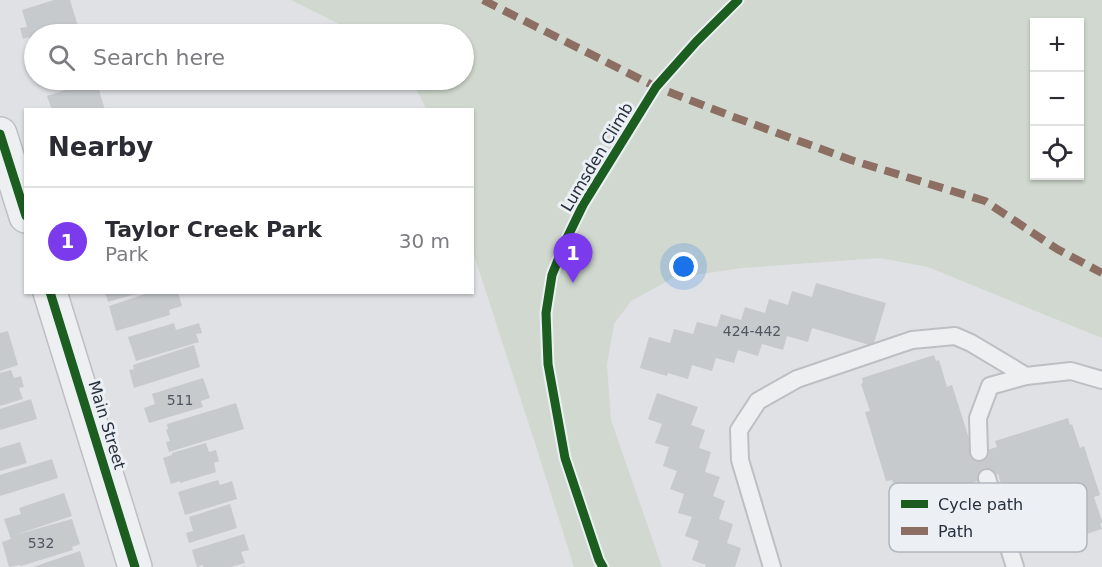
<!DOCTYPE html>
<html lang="en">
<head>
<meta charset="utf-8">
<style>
	body { margin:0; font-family:"DejaVu Sans",sans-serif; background:#f7f7f7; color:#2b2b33 }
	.controls { position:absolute; right:18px; top:18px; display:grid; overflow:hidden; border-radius:0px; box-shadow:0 2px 4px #0004 }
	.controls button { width:54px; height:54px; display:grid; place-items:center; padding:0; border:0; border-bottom:2px solid #e1e1e2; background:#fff; color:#2b2b33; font:30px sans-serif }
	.you { position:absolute; left:684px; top:267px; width:21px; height:21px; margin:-15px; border:4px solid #fff; border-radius:50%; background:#1a73e8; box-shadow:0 0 0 9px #1a73e833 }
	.badge { display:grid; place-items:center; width:39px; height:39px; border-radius:50%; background:#7c3aed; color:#fff; font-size:20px; font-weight:700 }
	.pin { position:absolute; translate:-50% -50px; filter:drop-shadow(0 2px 3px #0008) }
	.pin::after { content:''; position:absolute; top:32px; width:21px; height:18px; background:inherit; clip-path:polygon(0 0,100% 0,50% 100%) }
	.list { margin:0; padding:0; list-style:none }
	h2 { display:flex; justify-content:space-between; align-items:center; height:78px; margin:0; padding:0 24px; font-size:26px }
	h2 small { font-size:20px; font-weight:400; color:#7c7c81 }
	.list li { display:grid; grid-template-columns:39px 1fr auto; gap:18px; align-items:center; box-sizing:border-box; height:108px; padding:0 24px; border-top:2px solid #e1e1e2 }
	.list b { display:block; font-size:22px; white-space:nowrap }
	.list p { margin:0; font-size:20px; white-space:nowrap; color:#7c7c81 }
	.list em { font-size:20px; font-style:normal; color:#7c7c81 }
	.icon { flex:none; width:33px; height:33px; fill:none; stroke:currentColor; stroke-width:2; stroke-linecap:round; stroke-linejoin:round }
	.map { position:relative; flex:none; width:1102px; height:567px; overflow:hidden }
	.search { position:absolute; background:#fff; box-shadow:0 2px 4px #0004; left:24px; top:24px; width:450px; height:66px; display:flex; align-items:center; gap:15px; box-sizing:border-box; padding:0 21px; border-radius:33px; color:#7c7c81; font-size:22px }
	.panel { position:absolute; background:#fff; box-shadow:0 2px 4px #0004; left:24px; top:108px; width:450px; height:186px; border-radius:0px }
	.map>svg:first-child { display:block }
	.green { fill:#d0d8cf; fill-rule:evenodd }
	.building { fill:#c7cacd }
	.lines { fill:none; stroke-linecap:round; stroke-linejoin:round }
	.lane-casing { stroke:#bdbfc2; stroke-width:20 }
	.street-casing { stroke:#bdbfc2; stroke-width:36 }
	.lane { stroke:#eeeff1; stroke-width:16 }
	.street { stroke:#eeeff1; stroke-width:33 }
	.quiet { stroke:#8d6e63; stroke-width:8; stroke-dasharray:15 8; stroke-linecap:butt }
	.cycleway-casing { stroke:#ecf0f5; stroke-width:13 }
	.cycleway { stroke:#1b5e20; stroke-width:9 }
	.labels { text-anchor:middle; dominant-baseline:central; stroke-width:6; stroke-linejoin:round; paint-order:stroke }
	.number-label { font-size:14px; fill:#4f5762 }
	.street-label { font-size:16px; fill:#26303d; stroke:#ecf0f5 }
	.key { fill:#ecf0f5; stroke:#b1b6be; stroke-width:1.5 }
	.key-label { font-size:16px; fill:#26303d }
</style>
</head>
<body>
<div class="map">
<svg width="1102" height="567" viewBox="0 0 1102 567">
	<rect width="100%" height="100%" fill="#dfe1e4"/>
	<!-- green -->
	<path class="green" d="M291,0H1102V338L928,267L880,258L742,268L673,278L631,301L614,324L607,365L611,420L662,567H574L535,443L473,252L472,110L426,109L423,102L411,80H464V34H359ZM1034,22H1080V176H1034Z"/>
	<!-- building -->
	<g class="building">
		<polygon points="54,0 70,0 78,26 51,34 34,34 34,40 30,41 29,37 23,39 20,28 27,27 22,10"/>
		<polygon points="96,80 105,110 52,110 47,96"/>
		<polygon points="816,283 886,303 873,346 812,328 808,342 787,336 783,350 762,344 758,356 738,350 734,363 716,358 712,371 692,365 688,379 668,373 667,376 640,368 649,337 670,343 674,329 693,334 697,322 717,327 721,314 741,320 745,307 765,313 769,299 788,305 792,291 812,297"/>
		<polygon points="105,292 138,292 138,293 108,302"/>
		<polygon points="151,292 178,292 182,306 169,310 170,315 116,331 109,306"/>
		<polygon points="174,323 176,330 199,323 202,333 196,334 199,342 136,361 128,337"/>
		<polygon points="8,331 18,365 0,371 0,333"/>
		<polygon points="194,345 200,367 134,388 129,370 134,369 133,365"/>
		<polygon points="934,355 936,361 939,360 947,387 952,385 974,454 997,447 995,441 1068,418 1070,425 1072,424 1080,448 1084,446 1100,495 1094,497 1102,521 1102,523 1100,524 1102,529 1034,551 1033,547 1027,548 1018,521 1013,523 998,474 974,482 977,488 905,511 903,504 900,505 892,480 886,481 865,412 870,411 861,384 863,383 862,378"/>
		<polygon points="11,370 14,378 21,376 24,387 19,388 23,399 0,406 0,373"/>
		<polygon points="203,378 210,398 201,401 203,407 149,423 144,408 155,404 152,394"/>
		<polygon points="657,393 698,407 691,425 705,430 699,448 711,452 705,472 720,477 713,496 725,501 719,519 733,524 727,543 741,548 735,567 705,567 706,565 692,560 699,541 685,536 692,517 678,513 684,494 670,489 677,471 663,466 669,447 655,443 662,424 648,419"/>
		<polygon points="31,399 37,419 0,430 0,409"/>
		<polygon points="236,403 244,429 169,452 166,442 170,441 166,430 168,429 167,424"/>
		<polygon points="20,442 27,463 0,471 0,448"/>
		<polygon points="206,443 209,452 216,450 219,461 214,463 216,472 180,483 180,481 171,484 163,458 172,455 172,453"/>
		<polygon points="52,459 58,478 0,496 0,475"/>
		<polygon points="218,480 220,485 232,481 237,499 185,515 178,492"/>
		<polygon points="64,493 72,516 15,535 72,519 80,544 72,547 73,550 21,566 20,565 9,567 2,542 11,539 4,519 21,514 19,508"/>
		<polygon points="230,504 237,528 189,543 186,533 193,531 189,517"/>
		<polygon points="244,534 249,550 241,552 245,563 231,567 203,567 203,565 197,567 192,550"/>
		<polygon points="80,551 85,567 33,567"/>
	</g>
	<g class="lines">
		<!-- lane casing -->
		<g class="lane-casing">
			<g id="lane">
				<polyline points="979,452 978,418 990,386 1026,376"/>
				<polyline points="987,478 1015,567"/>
				<polyline points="772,567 740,460 739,430 758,401 797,379 912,340 955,336 971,343 1026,376 1071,371 1102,380"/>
			</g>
		</g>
		<!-- street casing -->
		<g class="street-casing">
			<g id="street">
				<polyline points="0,134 26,216"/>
				<polyline points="50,292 135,567"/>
			</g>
		</g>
		<!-- lane -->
		<use href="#lane" class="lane"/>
		<!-- street -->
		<use href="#street" class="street"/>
		<!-- quiet -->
		<polyline class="quiet" points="483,0 656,87 731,116 851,160 985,201 1057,249 1102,273"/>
		<!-- cycleway casing -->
		<g class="cycleway-casing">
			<g id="cycleway">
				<polyline points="0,134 26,216"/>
				<polyline points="50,292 135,567"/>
				<polyline points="603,567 599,560 565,458 548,364 546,313 552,275 566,240 583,205 656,87 696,42 738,0"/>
			</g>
		</g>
		<!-- cycleway -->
		<use href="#cycleway" class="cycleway"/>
	</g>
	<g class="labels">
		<!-- number labels -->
		<g class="number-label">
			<text x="752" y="331">424-442</text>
			<text x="180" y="400">511</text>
			<text x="41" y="543">532</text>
		</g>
		<!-- street labels -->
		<g class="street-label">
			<text transform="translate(597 157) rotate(-59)">Lumsden Climb</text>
			<text transform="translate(107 425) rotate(73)">Main Street</text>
		</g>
	</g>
	<!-- legend -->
	<rect x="889" y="483" width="198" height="69" rx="9" class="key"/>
	<rect x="901" y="500" width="27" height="8" fill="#1b5e20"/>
	<rect x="901" y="527" width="27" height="8" fill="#8d6e63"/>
	<g class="key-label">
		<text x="938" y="510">Cycle path</text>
		<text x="938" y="537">Path</text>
	</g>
</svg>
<div class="controls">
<button>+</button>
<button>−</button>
<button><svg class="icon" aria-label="locate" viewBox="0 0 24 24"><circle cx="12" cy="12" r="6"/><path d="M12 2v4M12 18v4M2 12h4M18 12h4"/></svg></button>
</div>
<div class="you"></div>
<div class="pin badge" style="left:573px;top:283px">1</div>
<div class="search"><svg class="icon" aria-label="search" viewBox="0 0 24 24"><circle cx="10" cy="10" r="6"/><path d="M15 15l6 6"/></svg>Search here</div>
<section class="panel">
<h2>Nearby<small></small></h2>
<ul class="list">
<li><span class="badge">1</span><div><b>Taylor Creek Park</b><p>Park</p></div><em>30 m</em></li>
</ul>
</section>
</div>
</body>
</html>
